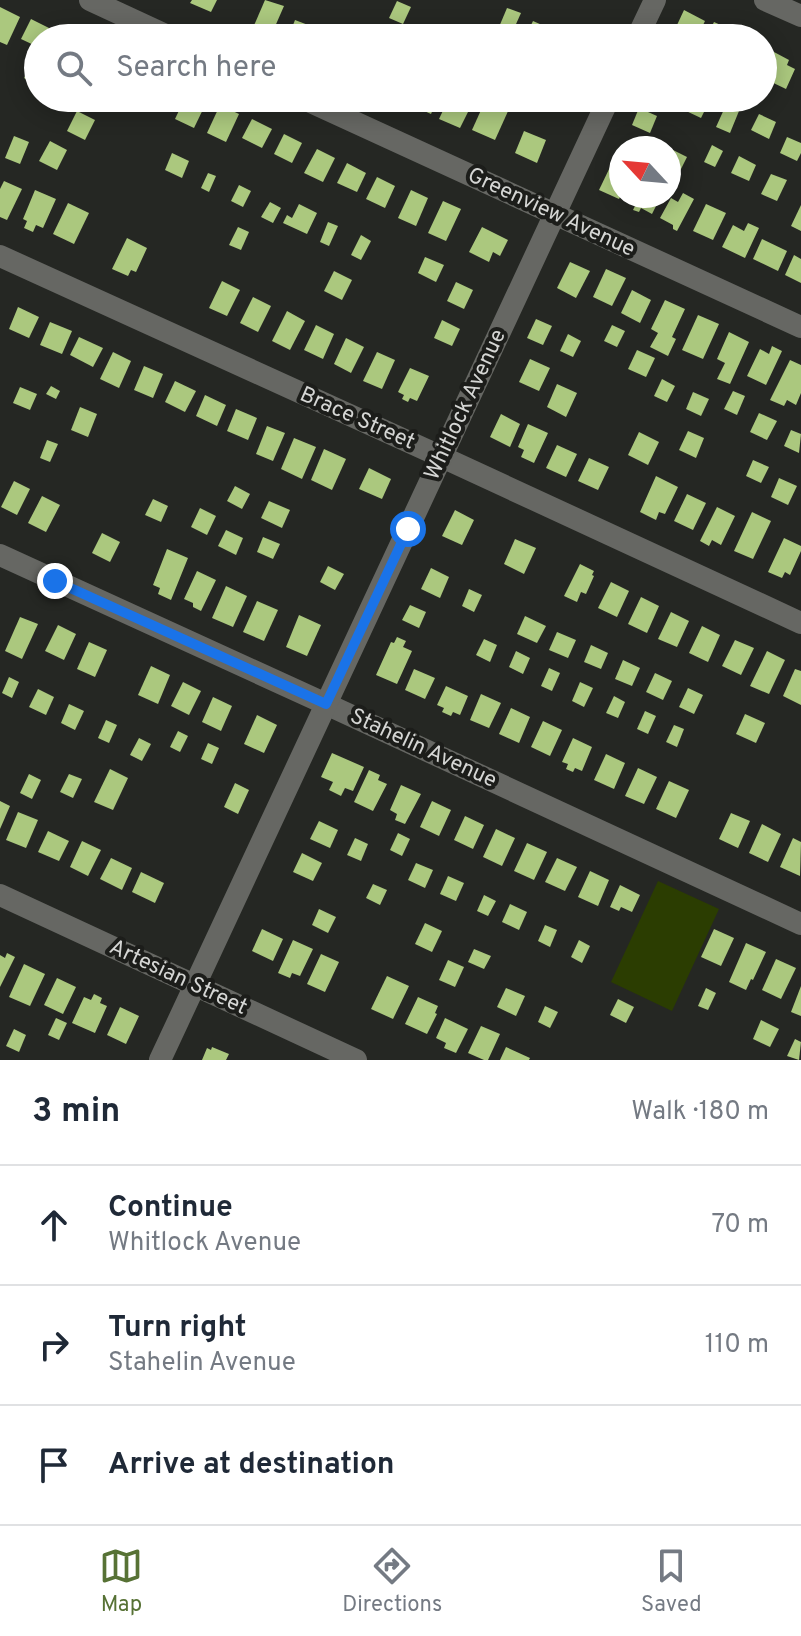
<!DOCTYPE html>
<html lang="en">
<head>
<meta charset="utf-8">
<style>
	body { margin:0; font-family:Overpass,sans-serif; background:#f2f2f3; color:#1f2937 }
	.compass { position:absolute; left:609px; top:136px; width:72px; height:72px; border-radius:50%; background:#fff; box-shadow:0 4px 20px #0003; rotate:296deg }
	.stop { position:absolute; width:24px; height:24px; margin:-18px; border:6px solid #1a73e8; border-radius:50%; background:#fff }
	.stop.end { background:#1a73e8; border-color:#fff; box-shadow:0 2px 8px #0008 }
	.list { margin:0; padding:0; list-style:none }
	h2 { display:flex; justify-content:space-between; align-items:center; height:104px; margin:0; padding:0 32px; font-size:34px }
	h2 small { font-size:26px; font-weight:400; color:#747a83 }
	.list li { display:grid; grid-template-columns:52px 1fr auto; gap:24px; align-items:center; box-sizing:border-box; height:120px; padding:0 32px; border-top:2px solid #e0e1e3 }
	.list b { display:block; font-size:30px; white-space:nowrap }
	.list p { margin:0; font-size:26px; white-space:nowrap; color:#747a83 }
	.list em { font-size:26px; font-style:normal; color:#747a83 }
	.icon { flex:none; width:44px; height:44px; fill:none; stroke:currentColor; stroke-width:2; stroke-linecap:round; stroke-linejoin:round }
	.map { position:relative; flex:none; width:801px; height:1060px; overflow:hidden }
	.search { position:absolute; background:#fff; box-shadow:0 4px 20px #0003; left:24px; right:24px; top:24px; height:88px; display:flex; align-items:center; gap:20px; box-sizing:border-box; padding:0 28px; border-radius:44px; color:#747a83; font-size:30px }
	.sheet { height:464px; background:#fff }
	nav { display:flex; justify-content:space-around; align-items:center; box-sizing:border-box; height:112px; border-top:2px solid #e0e1e3; background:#fff; font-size:22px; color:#747a83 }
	nav a { display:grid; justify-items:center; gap:4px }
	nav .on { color:#577235 }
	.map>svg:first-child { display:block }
	.green { fill:#2b3d01 }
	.building { fill:#abc87e }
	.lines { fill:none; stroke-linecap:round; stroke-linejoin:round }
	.minor { stroke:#666763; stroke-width:22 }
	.route { stroke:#1a73e8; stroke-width:10 }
	.labels { text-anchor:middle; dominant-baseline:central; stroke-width:8; stroke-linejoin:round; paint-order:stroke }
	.street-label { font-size:22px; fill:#d5d6d4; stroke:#1c1d1a }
</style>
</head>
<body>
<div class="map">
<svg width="801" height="1060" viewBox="0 0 801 1060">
	<rect width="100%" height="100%" fill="#252723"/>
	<!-- green -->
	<polygon class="green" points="658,881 719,909 672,1011 611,982"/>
	<!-- building -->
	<g class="building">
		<polygon points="192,0 217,0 211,12 190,3"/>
		<polygon points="265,0 284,6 270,38 252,30"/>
		<polygon points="397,1 411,7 403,24 389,18"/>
		<polygon points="0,7 20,17 7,45 0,42"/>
		<polygon points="507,8 521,13 512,33 499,27"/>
		<polygon points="684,10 705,21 697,38 671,38"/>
		<polygon points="31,19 49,28 44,38 38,38 38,47 21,39"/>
		<polygon points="295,20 316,28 311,38 288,38"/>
		<polygon points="533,21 551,29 547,38 525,38"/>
		<polygon points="714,22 725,27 722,32 730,35 729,38 706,38"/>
		<polygon points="63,29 82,38 58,38"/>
		<polygon points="774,52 789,60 787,65 795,69 786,89 763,78"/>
		<polygon points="31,65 38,68 38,76 34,84 24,78"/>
		<polygon points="144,98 169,98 164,108"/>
		<polygon points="185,98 208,99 194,128 175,119"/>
		<polygon points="414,98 438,98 431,114 411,105"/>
		<polygon points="449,98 459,98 472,104 460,128 439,119"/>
		<polygon points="689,98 701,98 709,102 701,118 684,110"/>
		<polygon points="486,99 509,109 495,140 472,130"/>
		<polygon points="220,105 239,114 226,142 207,133"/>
		<polygon points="726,105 739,111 730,133 716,127"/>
		<polygon points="639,108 657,116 650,133 632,125"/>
		<polygon points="77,111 95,120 85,140 67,131"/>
		<polygon points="759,114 776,122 769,139 751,130"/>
		<polygon points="252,119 272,129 262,148 242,138"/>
		<polygon points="524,131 546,140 537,163 515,153"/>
		<polygon points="284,134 302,143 292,163 274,154"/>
		<polygon points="14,136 29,142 20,164 5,158"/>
		<polygon points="787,137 801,143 801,153 797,161 780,153"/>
		<polygon points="50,141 67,150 57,170 39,161"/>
		<polygon points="712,145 723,151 715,167 704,162"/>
		<polygon points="669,148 687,157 679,173 669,169"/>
		<polygon points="317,149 335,158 323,182 304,173"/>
		<polygon points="172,153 189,161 182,178 165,170"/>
		<polygon points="739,156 756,165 749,181 731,173"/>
		<polygon points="347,163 366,173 357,192 337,183"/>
		<polygon points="612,163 621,167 621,195 619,199 599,190"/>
		<polygon points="208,173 216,176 209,192 201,188"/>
		<polygon points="771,174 787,180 777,201 761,194"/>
		<polygon points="377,177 395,186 385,208 366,199"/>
		<polygon points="4,181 22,189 7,220 0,217 0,189"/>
		<polygon points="239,185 251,191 243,207 231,201"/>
		<polygon points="35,190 56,199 43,228 36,225 33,232 24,228 27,221 23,219"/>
		<polygon points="411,190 428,198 416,226 398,218"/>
		<polygon points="683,193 694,199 677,231 673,229 673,225 660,218 671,198 678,202"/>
		<polygon points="632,196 661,196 652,214 641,208 639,212 633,210 635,206 629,202"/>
		<polygon points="443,201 461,209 446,241 428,233"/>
		<polygon points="270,202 281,208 273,223 261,217"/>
		<polygon points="68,203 89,213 74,244 53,234"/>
		<polygon points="299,204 317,213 307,234 283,223 287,215 292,218"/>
		<polygon points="706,204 726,213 713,240 693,231"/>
		<polygon points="801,205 801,231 791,226"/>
		<polygon points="328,222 338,226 329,246 320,242"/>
		<polygon points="748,223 759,228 745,258 722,247 733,225 744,231"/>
		<polygon points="238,227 249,232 241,250 229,245"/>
		<polygon points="482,227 508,240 500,256 493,252 489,262 469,252"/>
		<polygon points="361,235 371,241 361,260 351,255"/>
		<polygon points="127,238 147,248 136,272 131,270 128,276 112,269"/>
		<polygon points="762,239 787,251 778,271 753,259"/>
		<polygon points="794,255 801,259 801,283 785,275"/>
		<polygon points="425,257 444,265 436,282 418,273"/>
		<polygon points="570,262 590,271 576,298 557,288"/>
		<polygon points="606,269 626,278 612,306 593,297"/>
		<polygon points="334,271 352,280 342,300 324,291"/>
		<polygon points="222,281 240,290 227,316 209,308"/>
		<polygon points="456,282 473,290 464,309 447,301"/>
		<polygon points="632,290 651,300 640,323 621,313"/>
		<polygon points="253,297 271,306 258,332 240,323"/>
		<polygon points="665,300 685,309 672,337 676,339 668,356 650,347 658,333 651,329"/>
		<polygon points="18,307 39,317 29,338 9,329"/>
		<polygon points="287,311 305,321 290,350 272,341"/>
		<polygon points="698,315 719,324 703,359 682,350"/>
		<polygon points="536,319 552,326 543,345 527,338"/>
		<polygon points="442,320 460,329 452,346 434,338"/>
		<polygon points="50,322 72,331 62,354 40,345"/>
		<polygon points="316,325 334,334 323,359 304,350"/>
		<polygon points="612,325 625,331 617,347 604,341"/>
		<polygon points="729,332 749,342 730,384 717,379 725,363 717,359"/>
		<polygon points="568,334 581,341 573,357 560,351"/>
		<polygon points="79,337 103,348 93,367 70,355"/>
		<polygon points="346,338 364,347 351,373 334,364"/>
		<polygon points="772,346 782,351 766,385 747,376 760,349 769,354"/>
		<polygon points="637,350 655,358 646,377 628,369"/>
		<polygon points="113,352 131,361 119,388 100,379"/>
		<polygon points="377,352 395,360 382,389 363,381"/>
		<polygon points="530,359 550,368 539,391 519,382"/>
		<polygon points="790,360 801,365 801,393 796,405 787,400 784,406 770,400"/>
		<polygon points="144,366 163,374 153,398 134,390"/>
		<polygon points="410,368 429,376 417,401 410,398 408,402 402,399 404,395 398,392"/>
		<polygon points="662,379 675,386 667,402 654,396"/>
		<polygon points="175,381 196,391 185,412 165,402"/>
		<polygon points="557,384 577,393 566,417 547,407"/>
		<polygon points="51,386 60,391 56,399 46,394"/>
		<polygon points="20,387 37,394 30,410 13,403"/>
		<polygon points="733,391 745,396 737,415 724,409"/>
		<polygon points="693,392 709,399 701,416 686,409"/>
		<polygon points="205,395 226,405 217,426 196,416"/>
		<polygon points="80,407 97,414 88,437 71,430"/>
		<polygon points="236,409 257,418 248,440 227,431"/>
		<polygon points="759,413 777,421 767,440 750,432"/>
		<polygon points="501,414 520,424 510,447 490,437"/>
		<polygon points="528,424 548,433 534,463 521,457 524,450 518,447"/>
		<polygon points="267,426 285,433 273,461 256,454"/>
		<polygon points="791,430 801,434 799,453 784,446"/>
		<polygon points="688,431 704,438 696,458 679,450"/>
		<polygon points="639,432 659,442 648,465 628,455"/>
		<polygon points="294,438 316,447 302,479 281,469"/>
		<polygon points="47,440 58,444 50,462 40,458"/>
		<polygon points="557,445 577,454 566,477 546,468"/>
		<polygon points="324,449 346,459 332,490 311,480"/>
		<polygon points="589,458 609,467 598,490 578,481"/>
		<polygon points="753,460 769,467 761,483 746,476"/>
		<polygon points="369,468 391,479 382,499 359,489"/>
		<polygon points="656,476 678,487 665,514 659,512 656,520 640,512"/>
		<polygon points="779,478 797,486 788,505 771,497"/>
		<polygon points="14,481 30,489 17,515 1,507"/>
		<polygon points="235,486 250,494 242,509 227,501"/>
		<polygon points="687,494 706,503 693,530 674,521"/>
		<polygon points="42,496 60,505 46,532 28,523"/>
		<polygon points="153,499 168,506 161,522 145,515"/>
		<polygon points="269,501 290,510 282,528 261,518"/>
		<polygon points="717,507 735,516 721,545 712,540 709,546 700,541"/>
		<polygon points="200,508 216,516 207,535 191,527"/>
		<polygon points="455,510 474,520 462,545 442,536"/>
		<polygon points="752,512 771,521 753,559 734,551"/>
		<polygon points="226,530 243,538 236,555 218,546"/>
		<polygon points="102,533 120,542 110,562 92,553"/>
		<polygon points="263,537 280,544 273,559 257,552"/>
		<polygon points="784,538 801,546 801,551 790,575 785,572 782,578 768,572"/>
		<polygon points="515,539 536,548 524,574 504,564"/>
		<polygon points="167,549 188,558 171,600 158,594 160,588 153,585"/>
		<polygon points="580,564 594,571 592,575 594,576 586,594 581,592 577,602 564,596"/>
		<polygon points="328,566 344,574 335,590 320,582"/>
		<polygon points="431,568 449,577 440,598 421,589"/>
		<polygon points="197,571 216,580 201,611 193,607 193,603 184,599"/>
		<polygon points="611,582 629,591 617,617 598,608"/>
		<polygon points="226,586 247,596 233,627 212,618"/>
		<polygon points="469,589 482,595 474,612 462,606"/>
		<polygon points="641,597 659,606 647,633 628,624"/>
		<polygon points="257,601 278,610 264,641 243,632"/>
		<polygon points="410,605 426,612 419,628 402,620"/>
		<polygon points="671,612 689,621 677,647 658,639"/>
		<polygon points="299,615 321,625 307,656 286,647"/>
		<polygon points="525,616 546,626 537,643 517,634"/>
		<polygon points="20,617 38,624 22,659 5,651"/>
		<polygon points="58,625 76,634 64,660 45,651"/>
		<polygon points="702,626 720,635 708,662 689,653"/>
		<polygon points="557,632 576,640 568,658 549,650"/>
		<polygon points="397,637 406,641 403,647 412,651 397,684 376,675 391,642 394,643"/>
		<polygon points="484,639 497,645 490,662 476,655"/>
		<polygon points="735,640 754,648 741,675 722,666"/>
		<polygon points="89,642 107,650 95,677 77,669"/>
		<polygon points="591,645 608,653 601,669 584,662"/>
		<polygon points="516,651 530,658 523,674 509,667"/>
		<polygon points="767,651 785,660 769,694 750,686"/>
		<polygon points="623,660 640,668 632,686 615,679"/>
		<polygon points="151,666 170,675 158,704 138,695"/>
		<polygon points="549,668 560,673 552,691 541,686"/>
		<polygon points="414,669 435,678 425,699 405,690"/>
		<polygon points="795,669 801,671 801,705 783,696"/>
		<polygon points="655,673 672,681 663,700 646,692"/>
		<polygon points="9,677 19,682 12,698 2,693"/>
		<polygon points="183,682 201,691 189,715 171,706"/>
		<polygon points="580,682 593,688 584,707 572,701"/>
		<polygon points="446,686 468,696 460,715 453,712 451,716 442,712 444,708 437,705"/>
		<polygon points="688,688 703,695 694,714 679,707"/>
		<polygon points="38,689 54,697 46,715 29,707"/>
		<polygon points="481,694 501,703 489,728 470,720"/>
		<polygon points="614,696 625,702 618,718 606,713"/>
		<polygon points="213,697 232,706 221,731 202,722"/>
		<polygon points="69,704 84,711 75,730 61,723"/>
		<polygon points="511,708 530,717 519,743 499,734"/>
		<polygon points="645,711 656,716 648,734 637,729"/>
		<polygon points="745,714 765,723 756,743 736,734"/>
		<polygon points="257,715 277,725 264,753 244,744"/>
		<polygon points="106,720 117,725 109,743 98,738"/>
		<polygon points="543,721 562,730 550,756 531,747"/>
		<polygon points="674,725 684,729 677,747 666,742"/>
		<polygon points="178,731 188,736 180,752 170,747"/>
		<polygon points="139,738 151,744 142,761 130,755"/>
		<polygon points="573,738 592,747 582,771 575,768 573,772 566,769 568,764 562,762"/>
		<polygon points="208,743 219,748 212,764 201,759"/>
		<polygon points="332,753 364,767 353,791 345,788 341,796 329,790 333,782 321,777"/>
		<polygon points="606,754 625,763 614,789 594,780"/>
		<polygon points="638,768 657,777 644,804 625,796"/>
		<polygon points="110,769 128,778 113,810 94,802"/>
		<polygon points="369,770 380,775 378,780 387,784 373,811 354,802"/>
		<polygon points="29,774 41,780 32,799 20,793"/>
		<polygon points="69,774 82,779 73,798 60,792"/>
		<polygon points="669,781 689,790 676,818 656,809"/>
		<polygon points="235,783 249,790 238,814 224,807"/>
		<polygon points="401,785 421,794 405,824 395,820 397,814 390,810"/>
		<polygon points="0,801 10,806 0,829"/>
		<polygon points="432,801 451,810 439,836 420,827"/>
		<polygon points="18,812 38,820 26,848 6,840"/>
		<polygon points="731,813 750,821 738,848 719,839"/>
		<polygon points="465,816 484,825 473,849 454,840"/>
		<polygon points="319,821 338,830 330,848 310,839"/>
		<polygon points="762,824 781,834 768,862 749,853"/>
		<polygon points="496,829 515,838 502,866 483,857"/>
		<polygon points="48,831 69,841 59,861 38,852"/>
		<polygon points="398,833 410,839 402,856 390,850"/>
		<polygon points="355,838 368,844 361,861 347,855"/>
		<polygon points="793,838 801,842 800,876 780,867"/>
		<polygon points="82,841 101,850 88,876 70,867"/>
		<polygon points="527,843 547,852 534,880 514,871"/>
		<polygon points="302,853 322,863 313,881 293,872"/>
		<polygon points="111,858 132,868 122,890 100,879"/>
		<polygon points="557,858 577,867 565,891 545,882"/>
		<polygon points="416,863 433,870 425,888 408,880"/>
		<polygon points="590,871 609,880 598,906 578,897"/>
		<polygon points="141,872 164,883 155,903 132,892"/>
		<polygon points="448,876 464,883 456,901 440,894"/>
		<polygon points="373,884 387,890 380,905 366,898"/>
		<polygon points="620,885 640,895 632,912 621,907 619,911 610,907"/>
		<polygon points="484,895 496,901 488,916 477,911"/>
		<polygon points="510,904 527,912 519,930 502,922"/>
		<polygon points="319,909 336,917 328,933 312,925"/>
		<polygon points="425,923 442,931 432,952 415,944"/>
		<polygon points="545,925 557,930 550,947 538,941"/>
		<polygon points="262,929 283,939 273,961 252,951"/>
		<polygon points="714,929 734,938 721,966 701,957"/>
		<polygon points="293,940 313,949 300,976 292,973 290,978 278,973"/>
		<polygon points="579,940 590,946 582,963 571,957"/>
		<polygon points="746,943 766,952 753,980 751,979 746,990 729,982"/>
		<polygon points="474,949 491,956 484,969 468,962"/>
		<polygon points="7,953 15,957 0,987 0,955 5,958"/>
		<polygon points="321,954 339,962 325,992 307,984"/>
		<polygon points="776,959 796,968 781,999 762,990"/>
		<polygon points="448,960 464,967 455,987 439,980"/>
		<polygon points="24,964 45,974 30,1006 9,997"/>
		<polygon points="387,976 409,986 393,1019 371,1009"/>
		<polygon points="57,978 76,987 63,1014 44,1005"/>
		<polygon points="801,986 801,1016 791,1012"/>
		<polygon points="506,988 525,996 516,1016 497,1007"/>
		<polygon points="706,988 716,993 708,1010 698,1006"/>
		<polygon points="94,994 102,998 100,1003 107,1006 95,1033 72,1023 84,997 91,1000"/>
		<polygon points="418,997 438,1006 435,1013 437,1014 427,1034 405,1024"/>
		<polygon points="618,999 634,1007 626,1023 610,1015"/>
		<polygon points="545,1006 558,1012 550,1028 538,1022"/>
		<polygon points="120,1007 139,1016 126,1044 107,1035"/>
		<polygon points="56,1018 67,1023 59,1040 48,1035"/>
		<polygon points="445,1018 468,1029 456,1053 444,1048 446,1043 436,1038"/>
		<polygon points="761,1020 779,1029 770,1047 753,1039"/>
		<polygon points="481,1026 500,1034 488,1060 484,1060 468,1053"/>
		<polygon points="14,1029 26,1035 19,1052 6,1046"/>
		<polygon points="795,1039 801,1042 799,1060 787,1056"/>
		<polygon points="212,1047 229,1054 226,1060 202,1060 207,1048 211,1050"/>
		<polygon points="506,1047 530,1058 529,1060 500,1060"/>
	</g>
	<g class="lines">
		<!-- minor -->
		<g class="minor">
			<polyline points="90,0 172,38"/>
			<polyline points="765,0 801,16"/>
			<polyline points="637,38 655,0"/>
			<polyline points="302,98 801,327"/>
			<polyline points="0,256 442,457 801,623"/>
			<polyline points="0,555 326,704 801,924"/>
			<polyline points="0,895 356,1060"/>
			<polyline points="160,1060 609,98"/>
		</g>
	</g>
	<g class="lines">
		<!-- route -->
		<polyline class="route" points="55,581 326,704 408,529"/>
	</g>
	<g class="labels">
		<!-- street labels -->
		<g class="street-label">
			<text transform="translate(551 213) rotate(25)">Greenview Avenue</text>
			<text transform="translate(466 405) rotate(-65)">Whitlock Avenue</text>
			<text transform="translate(357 419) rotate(24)">Brace Street</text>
			<text transform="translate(423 749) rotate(25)">Stahelin Avenue</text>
			<text transform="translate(178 978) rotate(25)">Artesian Street</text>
		</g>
	</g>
</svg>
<svg class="compass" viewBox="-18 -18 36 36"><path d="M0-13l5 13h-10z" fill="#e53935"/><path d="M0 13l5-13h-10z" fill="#747a83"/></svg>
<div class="stop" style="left:408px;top:529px"></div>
<div class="stop end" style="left:55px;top:581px"></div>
<div class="search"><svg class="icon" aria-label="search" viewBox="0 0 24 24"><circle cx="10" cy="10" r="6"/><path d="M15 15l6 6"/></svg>Search here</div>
</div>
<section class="sheet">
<h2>3 min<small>Walk · 180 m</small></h2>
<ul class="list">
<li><svg class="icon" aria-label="ahead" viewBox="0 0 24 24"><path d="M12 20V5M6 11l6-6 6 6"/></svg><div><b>Continue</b><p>Whitlock Avenue</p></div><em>70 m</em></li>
<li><svg class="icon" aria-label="right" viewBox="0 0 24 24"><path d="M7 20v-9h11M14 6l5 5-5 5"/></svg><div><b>Turn right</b><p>Stahelin Avenue</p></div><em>110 m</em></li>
<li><svg class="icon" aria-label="arrive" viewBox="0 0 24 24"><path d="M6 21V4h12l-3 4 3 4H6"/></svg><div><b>Arrive at destination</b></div></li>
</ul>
</section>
<nav>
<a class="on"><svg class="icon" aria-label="map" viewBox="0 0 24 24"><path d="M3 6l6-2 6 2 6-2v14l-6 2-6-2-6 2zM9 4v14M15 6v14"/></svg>Map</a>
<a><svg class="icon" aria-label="directions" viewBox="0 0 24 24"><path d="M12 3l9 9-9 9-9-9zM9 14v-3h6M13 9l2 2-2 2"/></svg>Directions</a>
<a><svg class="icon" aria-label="saved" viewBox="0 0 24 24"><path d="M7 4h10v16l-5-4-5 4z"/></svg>Saved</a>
</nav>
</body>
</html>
